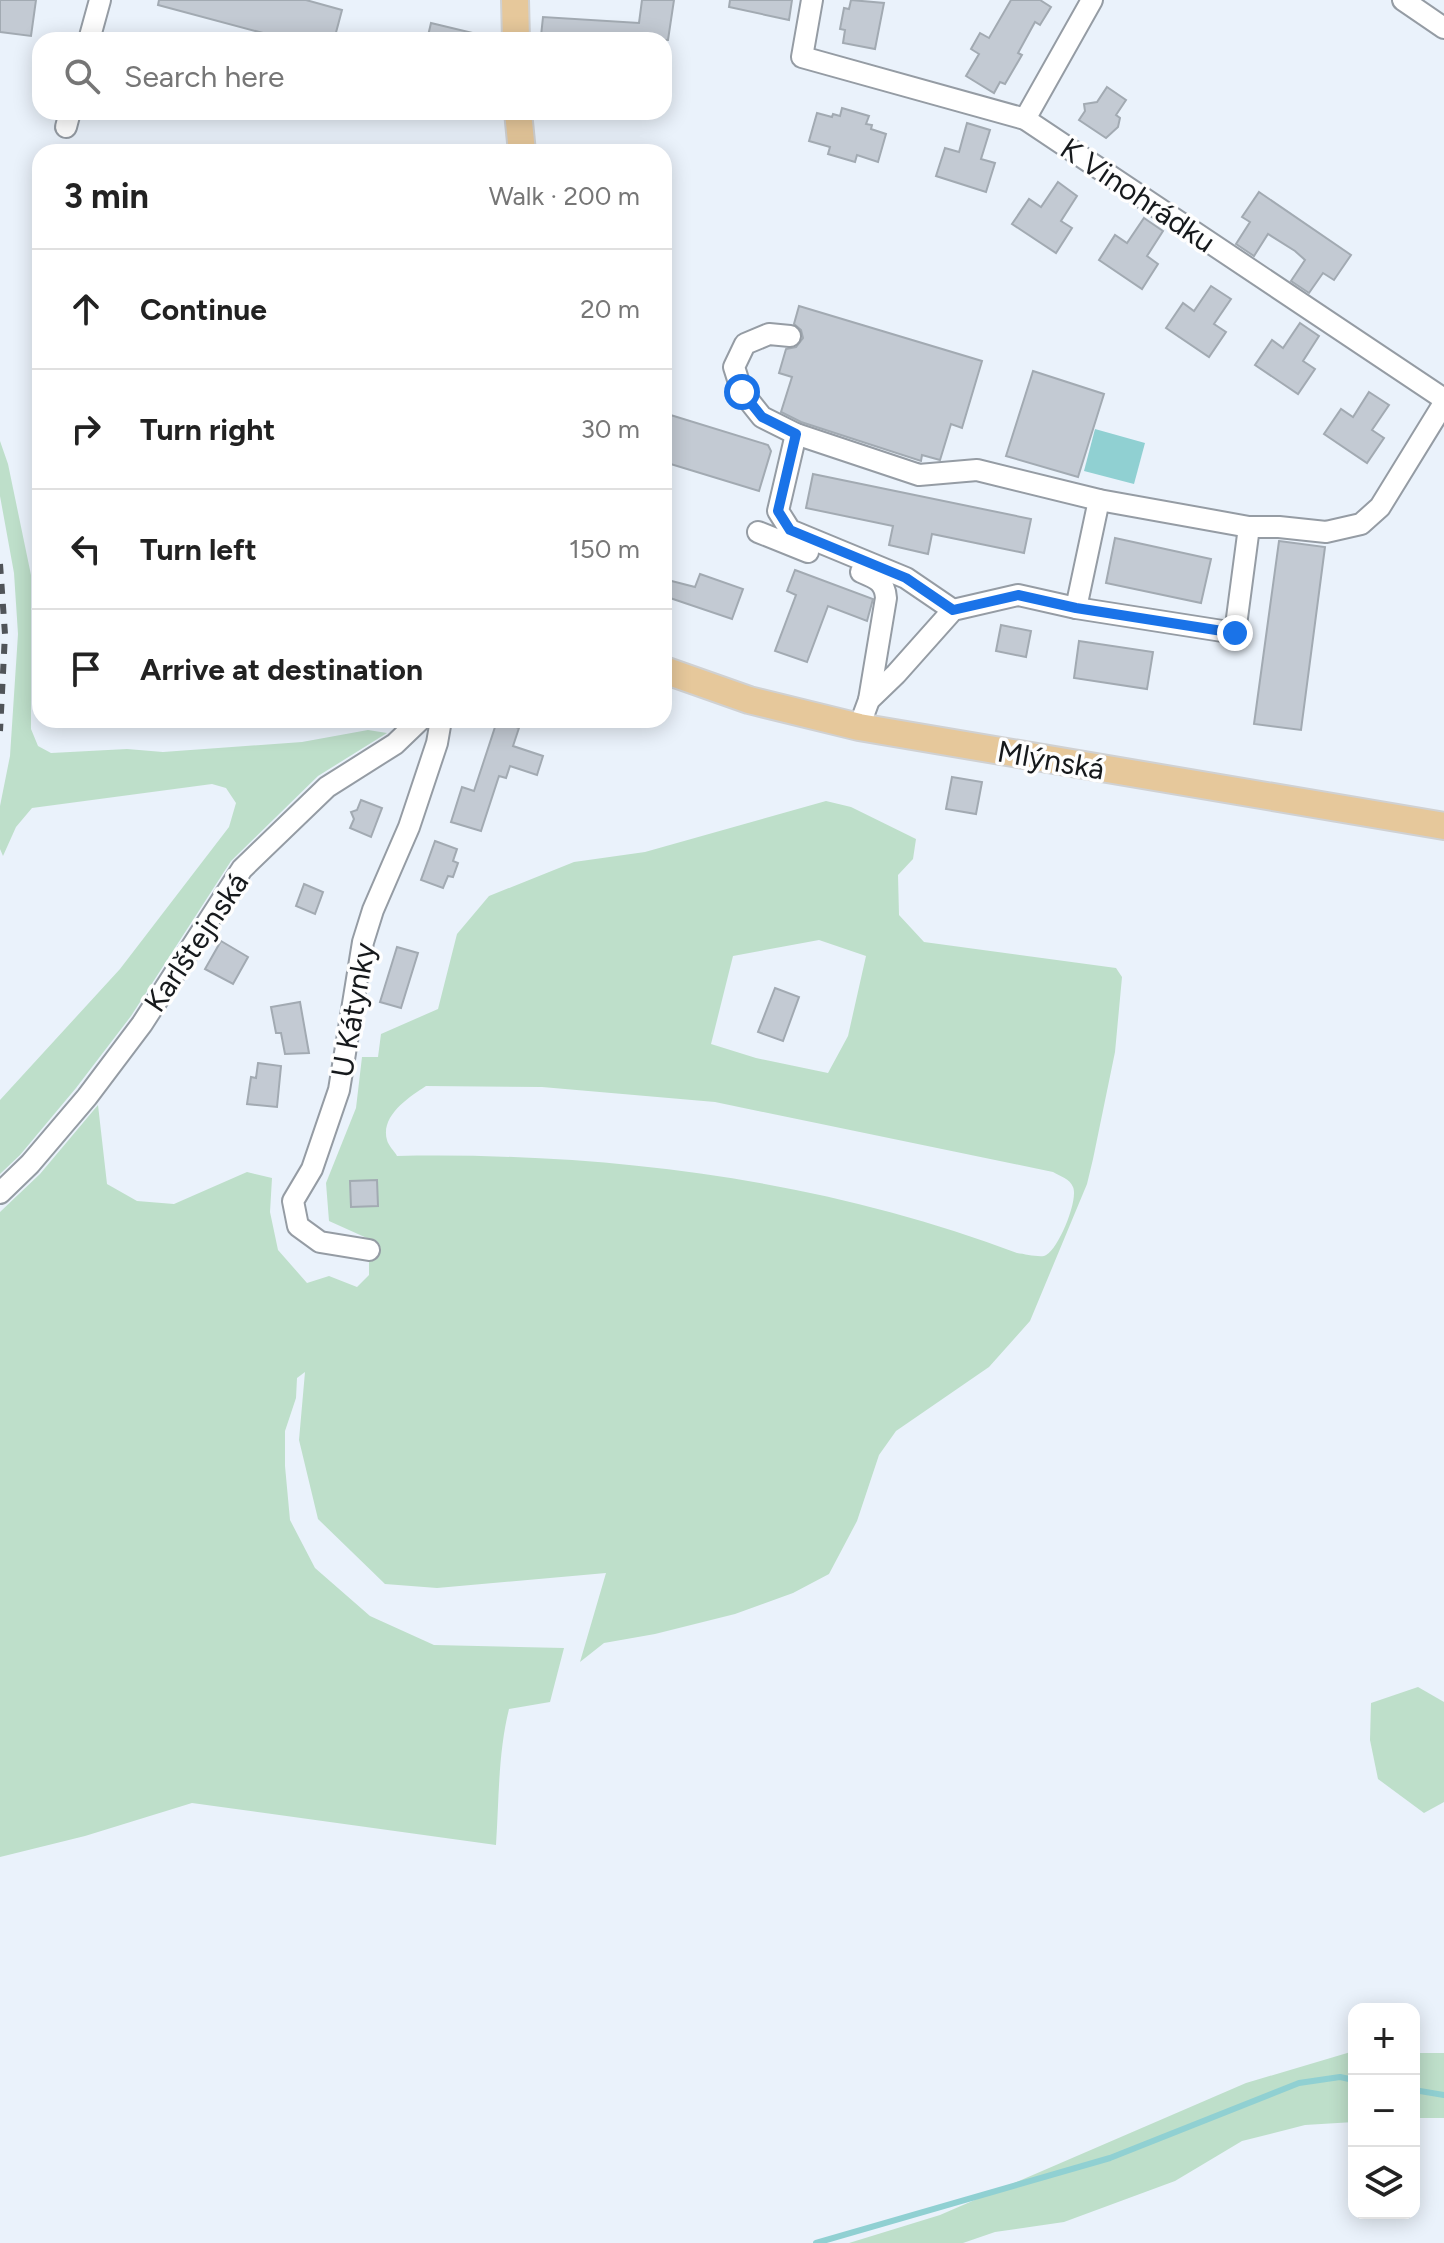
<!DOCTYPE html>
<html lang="en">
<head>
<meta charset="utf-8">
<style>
	body { margin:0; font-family:Figtree,sans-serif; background:#f6f6f6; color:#222 }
	.controls { position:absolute; right:24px; bottom:24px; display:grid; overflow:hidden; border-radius:16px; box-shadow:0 4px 20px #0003 }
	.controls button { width:72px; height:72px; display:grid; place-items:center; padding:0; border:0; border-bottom:2px solid #e0e0e0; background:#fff; color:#222; font:40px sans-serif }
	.stop { position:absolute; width:24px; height:24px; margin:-18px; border:6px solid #1a73e8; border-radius:50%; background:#fff }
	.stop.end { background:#1a73e8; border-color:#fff; box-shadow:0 2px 8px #0008 }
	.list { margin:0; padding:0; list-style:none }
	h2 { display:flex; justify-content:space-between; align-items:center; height:104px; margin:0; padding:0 32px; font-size:34px }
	h2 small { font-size:26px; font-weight:400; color:#767676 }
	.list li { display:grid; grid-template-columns:52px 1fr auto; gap:24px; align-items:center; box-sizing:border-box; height:120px; padding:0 32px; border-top:2px solid #e0e0e0 }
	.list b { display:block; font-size:30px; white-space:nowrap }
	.list em { font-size:26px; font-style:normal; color:#767676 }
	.icon { flex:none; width:44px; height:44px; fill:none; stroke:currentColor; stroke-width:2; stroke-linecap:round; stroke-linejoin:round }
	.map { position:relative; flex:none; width:1444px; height:2243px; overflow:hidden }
	.search { position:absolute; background:#fff; box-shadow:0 4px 20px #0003; left:32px; top:32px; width:640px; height:88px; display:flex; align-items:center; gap:20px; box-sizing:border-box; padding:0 28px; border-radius:24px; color:#767676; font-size:30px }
	.panel { position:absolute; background:#fff; box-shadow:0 4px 20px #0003; left:32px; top:144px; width:640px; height:584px; border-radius:24px }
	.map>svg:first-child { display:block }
	.green { fill:#bedfca; fill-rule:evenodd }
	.water { fill:#90d0d2 }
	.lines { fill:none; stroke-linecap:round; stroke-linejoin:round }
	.stream { stroke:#90d0d2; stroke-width:6 }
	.building { fill:#c3cad3; stroke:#a2aab2; stroke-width:2 }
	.minor-casing { stroke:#959ca4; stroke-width:24 }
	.major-casing { stroke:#d0d1d2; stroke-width:30 }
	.minor { stroke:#fff; stroke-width:20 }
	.major { stroke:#e6c89b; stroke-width:26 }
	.rail { stroke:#505459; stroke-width:6; stroke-dasharray:10 10; stroke-linecap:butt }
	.route { stroke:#1a73e8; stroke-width:10 }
	.labels { text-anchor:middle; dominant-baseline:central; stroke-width:7; stroke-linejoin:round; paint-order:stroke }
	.street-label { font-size:30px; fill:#16191c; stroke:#fefefe }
</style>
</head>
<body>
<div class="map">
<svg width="1444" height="2243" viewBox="0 0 1444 2243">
	<rect width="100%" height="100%" fill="#eaf2fb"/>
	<!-- green -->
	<g class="green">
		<polygon points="0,441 8,464 31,575 31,729 38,746 51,753 127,749 163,752 302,742 368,730 387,733 318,776 231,861 131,1016 76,1088 20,1155 0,1174 0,1100 120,969 229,827 236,803 226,788 212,784 32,808 16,827 3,856 0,849 0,806 10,756 18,634 14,573 0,496"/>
		<path d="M826,801L851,807L916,839L913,859L898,875L899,915L924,942L1116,968L1122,977L1115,1052L1093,1159L1087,1184L1030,1321L989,1367L896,1431L879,1455L857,1521L829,1574L793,1593L735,1614L655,1634L604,1643L580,1662L606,1573L437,1588L385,1584L318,1519L299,1440L305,1372L297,1378L296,1398L285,1431V1466L290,1520L315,1568L370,1616L434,1645L564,1648L550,1702L509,1709C498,1753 499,1800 496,1845L192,1803L85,1836L0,1857V1212L40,1174L98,1105L107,1184L137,1201L174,1204L247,1172L272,1178L270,1212L278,1250L307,1283L329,1276L357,1287L369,1275V1239L329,1221L326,1183L356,1108L362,1057H378L381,1034L438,1009L457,934L489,896L574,862L645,852ZM819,940L866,956L848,1036L828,1073L756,1058L711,1044L733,956ZM426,1086L542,1087L715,1102L1053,1172C1060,1176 1070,1179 1073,1187C1079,1200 1057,1253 1044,1256C1036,1257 1025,1254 1017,1253C821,1179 606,1152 397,1156C395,1152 388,1145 387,1140C380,1116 409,1097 426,1086Z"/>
		<polygon points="1418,1687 1444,1702 1444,1802 1424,1813 1378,1779 1370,1740 1371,1703"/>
		<polygon points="1354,2051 1354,2122 1305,2125 1242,2141 1175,2181 1064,2222 995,2232 963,2243 849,2243 940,2215 1246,2083"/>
		<rect x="1414" y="2053" width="30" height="65"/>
	</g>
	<!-- water -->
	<polygon class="water" points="1095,429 1145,443 1134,484 1084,471"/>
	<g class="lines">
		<!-- stream -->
		<g class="stream">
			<polyline points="1414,2090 1444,2095"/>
			<polyline points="816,2243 1110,2158 1299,2083 1340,2077 1354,2080"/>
		</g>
	</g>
	<!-- building -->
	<g class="building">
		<polygon points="0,0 36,0 31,36 0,32"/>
		<polygon points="159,0 306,0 342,10 334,40 289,40 158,5"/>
		<polygon points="642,0 674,0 668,40 541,36 543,17 639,23"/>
		<polygon points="730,0 792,0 789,20 729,7"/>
		<polygon points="851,0 884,3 875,49 843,43 845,30 840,29 844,8 849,9"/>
		<polygon points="1011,0 1040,0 1051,7 1040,25 1035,22 1018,53 1022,55 1005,84 1000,82 994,93 966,76 979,54 971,49 980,33 989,38"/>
		<polygon points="431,23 477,34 477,40 427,40"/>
		<polygon points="1107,87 1126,100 1116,115 1120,118 1118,127 1106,138 1079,120 1085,111 1084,104 1097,102"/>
		<polygon points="842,108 869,116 866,124 872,125 871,129 886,134 878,162 857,155 855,162 828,154 830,147 809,141 817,113 832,117 833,114 840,116"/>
		<polygon points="967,123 990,130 981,159 995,163 986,192 936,176 945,148 959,152"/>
		<polygon points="1058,182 1077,196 1061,221 1072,228 1056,253 1012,224 1029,199 1041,207"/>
		<polygon points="1259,192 1351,255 1334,280 1323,273 1309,293 1291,281 1305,260 1295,251 1268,234 1254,256 1236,244 1250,222 1242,217"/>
		<polygon points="1144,218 1163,231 1147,256 1158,264 1142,289 1099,260 1115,235 1127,243"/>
		<polygon points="1211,286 1231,299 1214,324 1226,332 1209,357 1166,328 1183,303 1194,311"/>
		<polygon points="799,306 982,361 962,428 951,424 940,460 922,455 921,461 801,422 781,412 792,377 779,373 786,349 796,347 803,338 801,330 794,324"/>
		<polygon points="1300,323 1319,336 1303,361 1315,369 1298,394 1255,365 1272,340 1283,348"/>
		<polygon points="1033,371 1104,394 1078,477 1006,456"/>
		<polygon points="1369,392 1389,405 1372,430 1384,438 1367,463 1324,434 1341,409 1353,417"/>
		<polygon points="664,413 768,445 771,451 759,491 664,462"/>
		<polygon points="813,474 1031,519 1024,553 932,534 928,554 889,545 893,526 806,508"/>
		<polygon points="1115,538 1211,559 1201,603 1106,583"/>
		<polygon points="1279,541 1325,547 1301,730 1254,724"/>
		<polygon points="795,570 873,599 867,621 828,606 807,662 775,651 796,595 787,591"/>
		<polygon points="700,574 743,589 732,619 664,596 664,579 695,587"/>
		<polygon points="1001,625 1031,631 1026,657 996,651"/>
		<polygon points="1079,641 1153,652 1147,689 1074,678"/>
		<polygon points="497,721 519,728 513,746 543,756 537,775 510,766 506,778 499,776 481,831 451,822 462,787 474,791"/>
		<polygon points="952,777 982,782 976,814 946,809"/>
		<polygon points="361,800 382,808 371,837 350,828 354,819 351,812 357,810"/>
		<polygon points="435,841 457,849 453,861 458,863 453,877 448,876 443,888 421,880"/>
		<polygon points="304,884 323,892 315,914 296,906"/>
		<polygon points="221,941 248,957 233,984 205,969"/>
		<polygon points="397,947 418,953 401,1008 380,1002"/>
		<polygon points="775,988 799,997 783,1041 758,1032"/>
		<polygon points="300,1002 309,1053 285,1054 281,1033 276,1033 271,1007"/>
		<polygon points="258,1063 281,1066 277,1107 247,1104 251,1077 256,1078"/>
		<polygon points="377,1180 378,1206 351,1207 350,1181"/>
	</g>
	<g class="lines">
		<!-- minor casing -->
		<g class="minor-casing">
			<g id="minor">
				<polyline points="812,0 802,57 1025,119 1444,399"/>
				<polyline points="1403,0 1444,28"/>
				<polyline points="89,40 100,0"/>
				<polyline points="1025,119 1092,0"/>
				<polyline points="66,127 70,112"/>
				<polyline points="790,336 769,334 745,344 734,367 742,392 762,417 796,434 919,475 977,470 1099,500 1249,527 1279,527 1326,532 1361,524 1380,507 1444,403"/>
				<polyline points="796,434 778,511 790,530 906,578 953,610"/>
				<polyline points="758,532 808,552"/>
				<path d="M861,572C875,578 885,581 886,598L869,700"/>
				<polyline points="1076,608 1099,500"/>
				<polyline points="859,727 869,700 896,674 953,610 1018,595 1076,608 1235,633 1249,527"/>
				<polyline points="0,1193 30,1164 87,1097 142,1024 242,869 327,787 395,744 420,720"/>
				<polyline points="369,1250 320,1242 298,1226 293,1201 312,1169 339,1090 363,942 373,910 409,827 437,743 441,720"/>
			</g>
		</g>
		<!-- major casing -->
		<g class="major-casing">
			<g id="major">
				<polyline points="515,0 516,40"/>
				<polyline points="518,112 522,152"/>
				<polyline points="664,670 749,700 859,727 1444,826"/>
			</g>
		</g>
		<!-- minor -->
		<use href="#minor" class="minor"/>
		<!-- major -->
		<use href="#major" class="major"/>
		<!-- rail -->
		<polyline class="rail" points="0,564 5,634 0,731"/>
	</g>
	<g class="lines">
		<!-- route -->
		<polyline class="route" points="742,392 762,417 796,434 778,511 790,530 906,578 953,610 1018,595 1076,608 1235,633"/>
	</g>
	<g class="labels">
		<!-- street labels -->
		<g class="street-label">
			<text transform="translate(1138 195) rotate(34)">K Vinohrádku</text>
			<text transform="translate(1051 760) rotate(10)">Mlýnská</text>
			<text transform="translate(196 942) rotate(-56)">Karlštejnská</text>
			<text transform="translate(353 1010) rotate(-80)">U Kátynky</text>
		</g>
	</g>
</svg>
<div class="controls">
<button>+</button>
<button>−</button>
<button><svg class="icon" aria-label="layers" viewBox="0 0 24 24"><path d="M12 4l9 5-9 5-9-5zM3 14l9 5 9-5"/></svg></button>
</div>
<div class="stop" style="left:742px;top:392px"></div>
<div class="stop end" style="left:1235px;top:633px"></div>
<div class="search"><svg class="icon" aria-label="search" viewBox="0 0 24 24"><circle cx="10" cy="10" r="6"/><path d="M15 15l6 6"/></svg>Search here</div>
<section class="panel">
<h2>3 min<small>Walk · 200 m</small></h2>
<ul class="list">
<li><svg class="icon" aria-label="ahead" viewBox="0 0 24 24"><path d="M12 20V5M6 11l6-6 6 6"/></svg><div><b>Continue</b></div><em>20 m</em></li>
<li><svg class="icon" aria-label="right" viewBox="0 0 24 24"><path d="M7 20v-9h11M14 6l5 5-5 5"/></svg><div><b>Turn right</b></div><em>30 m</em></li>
<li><svg class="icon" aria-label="left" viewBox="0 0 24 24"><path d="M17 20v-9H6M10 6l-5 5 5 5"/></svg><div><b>Turn left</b></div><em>150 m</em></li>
<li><svg class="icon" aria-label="arrive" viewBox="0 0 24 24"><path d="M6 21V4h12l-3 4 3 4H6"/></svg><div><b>Arrive at destination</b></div></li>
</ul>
</section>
</div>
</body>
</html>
